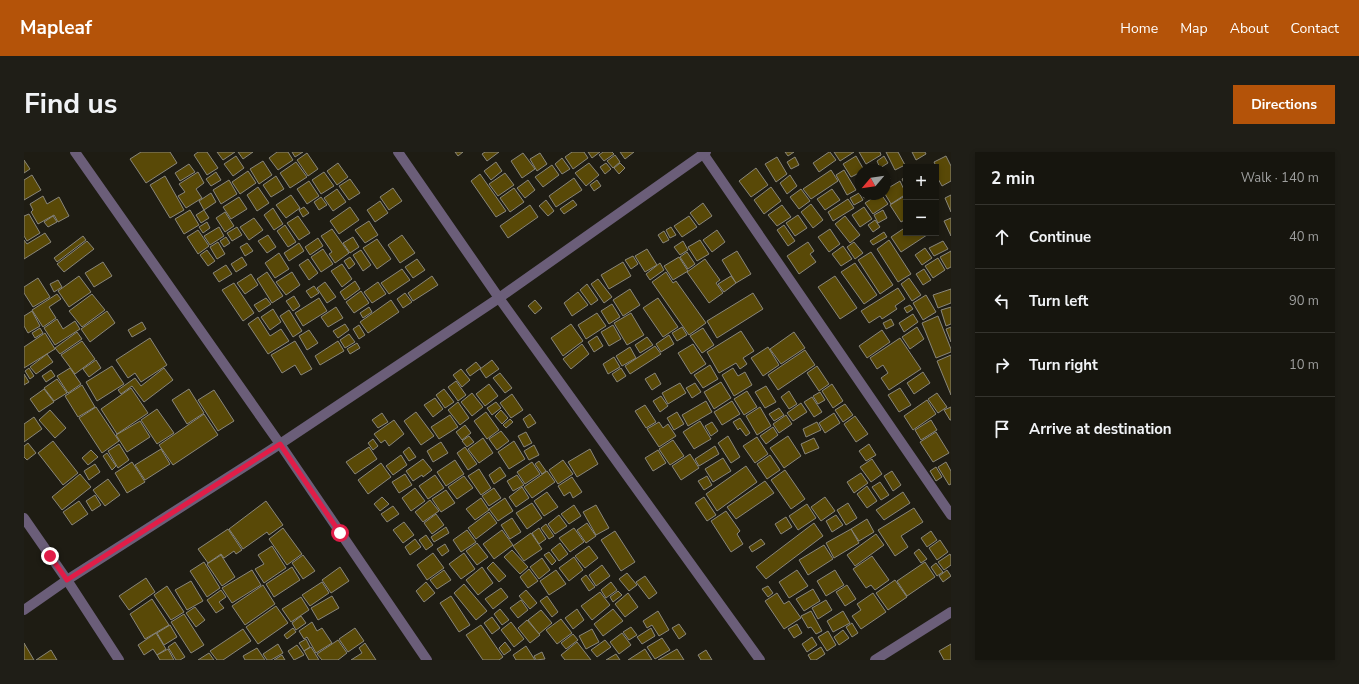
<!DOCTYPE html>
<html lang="en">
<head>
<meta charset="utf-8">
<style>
	body { margin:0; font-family:"Nunito Sans",sans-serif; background:#1f1e17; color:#f1f3f6 }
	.controls { position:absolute; right:12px; top:12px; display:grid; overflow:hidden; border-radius:0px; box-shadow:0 2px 6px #0003 }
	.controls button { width:36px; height:36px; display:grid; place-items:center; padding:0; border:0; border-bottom:1px solid #35342e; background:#16150e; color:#f1f3f6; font:20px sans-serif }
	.compass { position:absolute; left:831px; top:12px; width:36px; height:36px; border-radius:50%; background:#16150e; box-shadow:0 2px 6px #0003; rotate:241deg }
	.stop { position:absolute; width:12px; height:12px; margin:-9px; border:3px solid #e11d48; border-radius:50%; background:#fff }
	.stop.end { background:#e11d48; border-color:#fff; box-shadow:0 1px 4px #0008 }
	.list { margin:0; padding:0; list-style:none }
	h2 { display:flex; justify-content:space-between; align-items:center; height:52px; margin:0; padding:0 16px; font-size:17px }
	h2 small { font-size:13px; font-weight:400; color:#9e9f9e }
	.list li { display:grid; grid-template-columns:26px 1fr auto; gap:12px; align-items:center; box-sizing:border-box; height:64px; padding:0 16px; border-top:1px solid #35342e }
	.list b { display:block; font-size:15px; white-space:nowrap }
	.list em { font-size:13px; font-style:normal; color:#9e9f9e }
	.icon { flex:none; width:22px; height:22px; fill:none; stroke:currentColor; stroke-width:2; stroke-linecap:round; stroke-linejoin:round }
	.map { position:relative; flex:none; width:927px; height:508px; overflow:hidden; border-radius:0px }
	header { display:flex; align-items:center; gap:24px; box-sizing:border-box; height:56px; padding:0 20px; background:#b45309; color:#fff }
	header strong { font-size:19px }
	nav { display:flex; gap:22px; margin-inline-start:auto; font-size:14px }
	.intro { display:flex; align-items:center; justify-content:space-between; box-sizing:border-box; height:96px; padding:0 24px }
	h1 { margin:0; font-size:28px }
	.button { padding:10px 18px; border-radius:0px; background:#b45309; color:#fff; font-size:14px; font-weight:700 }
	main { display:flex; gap:24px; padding:0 24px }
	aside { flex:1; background:#16150e; border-radius:0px; box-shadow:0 2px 6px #0003 }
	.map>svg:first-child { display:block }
	.building { fill:#594907; stroke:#89867b }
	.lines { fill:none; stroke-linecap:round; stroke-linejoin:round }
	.minor { stroke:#6b5e79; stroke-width:10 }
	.route { stroke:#e11d48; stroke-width:5 }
</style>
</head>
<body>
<header>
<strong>Mapleaf</strong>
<nav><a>Home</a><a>Map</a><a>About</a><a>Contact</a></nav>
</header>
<div class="intro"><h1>Find us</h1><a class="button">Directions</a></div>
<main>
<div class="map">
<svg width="927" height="508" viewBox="0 0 927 508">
	<rect width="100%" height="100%" fill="#1e1c13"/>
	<!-- building -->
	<g class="building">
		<polygon points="117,0 146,0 153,11 122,31 106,7"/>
		<polygon points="174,0 183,0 194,16 183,23 170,3"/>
		<polygon points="193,0 211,0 199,8"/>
		<polygon points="214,0 229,0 219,7"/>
		<polygon points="253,0 264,0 269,8 254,18 245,6"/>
		<polygon points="268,0 279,0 271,5"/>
		<polygon points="431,0 439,0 434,4"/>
		<polygon points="461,0 475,0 463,9 458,2"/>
		<polygon points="548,0 560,0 564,6 549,17 541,5"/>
		<polygon points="564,0 576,0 568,6"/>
		<polygon points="579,0 588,0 590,2 580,9 575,3"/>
		<polygon points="596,0 610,0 601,7"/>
		<polygon points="761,0 770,0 764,4"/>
		<polygon points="805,0 806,0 812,8 795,20 789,11"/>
		<polygon points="810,0 830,0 816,9"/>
		<polygon points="835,0 856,0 857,3 842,12"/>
		<polygon points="862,0 874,0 881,13 871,18"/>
		<polygon points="888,0 901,0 902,2 892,8"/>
		<polygon points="283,1 294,17 284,24 273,8"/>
		<polygon points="499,1 511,17 498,26 487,9"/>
		<polygon points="516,1 523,12 513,19 506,7"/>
		<polygon points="591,3 596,10 589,16 583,9"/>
		<polygon points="212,4 220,16 209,24 200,12"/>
		<polygon points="832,4 840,18 837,18 837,20 827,25 819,12"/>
		<polygon points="860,4 864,11 856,16 853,9"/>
		<polygon points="922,4 927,14 927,29 918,34 912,23 912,15 910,15 912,14 910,10"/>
		<polygon points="753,5 763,22 752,30 741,12"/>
		<polygon points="771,5 775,13 767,17 763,10"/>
		<polygon points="538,6 546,17 538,22 531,12"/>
		<polygon points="0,8 6,17 0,21"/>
		<polygon points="239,9 248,23 235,32 226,17"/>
		<polygon points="272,10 283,25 266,36 256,21"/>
		<polygon points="472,10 478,19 467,28 460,19"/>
		<polygon points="314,11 324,25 313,33 303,19"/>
		<polygon points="565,11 575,23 562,34 551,21"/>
		<polygon points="582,11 587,17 581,22 576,15"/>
		<polygon points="596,11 601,16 595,22 590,16"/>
		<polygon points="165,12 171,20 156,29 151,21"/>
		<polygon points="528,13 535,23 519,35 511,25"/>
		<polygon points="732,16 744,33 727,45 715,29"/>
		<polygon points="807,18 814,29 787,47 779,37"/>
		<polygon points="820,18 832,38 823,43 812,23"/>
		<polygon points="224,19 232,31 216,42 208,30"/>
		<polygon points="861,19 866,27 861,30"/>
		<polygon points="174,20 180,31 172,37 178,46 162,56 154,44 161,40 155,32"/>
		<polygon points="192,20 197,28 187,34 182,27"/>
		<polygon points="300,20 310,34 297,42 288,28"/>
		<polygon points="481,21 490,33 474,44 465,32"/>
		<polygon points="456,22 482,59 472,65 447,29"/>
		<polygon points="8,23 17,38 0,48 0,28"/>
		<polygon points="766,23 773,34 763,42 756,31"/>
		<polygon points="141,24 160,58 146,66 126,33"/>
		<polygon points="252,24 260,37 247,45 239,33"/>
		<polygon points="882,25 882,35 878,27"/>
		<polygon points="550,26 558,38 532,55 525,44"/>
		<polygon points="326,27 336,41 325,48 315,34"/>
		<polygon points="205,28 213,42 197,52 189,38"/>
		<polygon points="504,28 511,38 501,46 493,36"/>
		<polygon points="573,28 577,34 570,39 566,33"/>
		<polygon points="285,29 295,44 283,52 273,37"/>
		<polygon points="876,29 882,42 867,52 861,42 861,38"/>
		<polygon points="234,35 245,51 233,59 223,43"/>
		<polygon points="747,35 757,49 740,62 730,48"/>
		<polygon points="369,36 378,49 365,58 356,45"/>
		<polygon points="490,36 500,50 486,60 476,46"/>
		<polygon points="313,37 322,50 309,59 300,46"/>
		<polygon points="777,37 786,49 775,57 766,45"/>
		<polygon points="808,37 816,48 801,58 793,47"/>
		<polygon points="187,41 192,50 180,58 175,49"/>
		<polygon points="835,41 839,48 830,53 826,46"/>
		<polygon points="838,42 848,42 840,46"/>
		<polygon points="855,42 857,42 864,52 849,62 841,51"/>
		<polygon points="267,43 276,56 262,66 252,53"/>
		<polygon points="927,43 927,60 921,46"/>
		<polygon points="19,44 23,52 35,45 45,64 34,70 30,63 14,72 7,60 9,58 6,52"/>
		<polygon points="215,45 223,57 207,67 199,55"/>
		<polygon points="297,45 303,53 295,58 290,50"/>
		<polygon points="879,45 882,49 882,67 877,70 866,53"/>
		<polygon points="824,47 830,56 809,69 804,60"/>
		<polygon points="522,48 530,59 524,64 515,54"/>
		<polygon points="549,48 553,53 540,62 536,57"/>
		<polygon points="356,49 364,61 351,70 343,58"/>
		<polygon points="679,51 688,64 675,73 666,61"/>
		<polygon points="787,52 799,68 789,76 777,60"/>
		<polygon points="506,53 514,65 484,86 476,74"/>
		<polygon points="758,53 767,65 753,74 744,63"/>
		<polygon points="280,55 285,61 279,65 275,58"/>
		<polygon points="326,55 335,68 315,82 306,69"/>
		<polygon points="840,55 848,67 836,75 828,63"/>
		<polygon points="249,56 259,72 250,78 240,63"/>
		<polygon points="166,58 175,73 160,82 151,67"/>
		<polygon points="180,58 185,66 177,71 172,63"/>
		<polygon points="859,58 863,66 854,71 850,63"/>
		<polygon points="201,60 210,74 201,80 192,66"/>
		<polygon points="5,62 16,81 3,89 0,84 0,64"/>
		<polygon points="774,63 783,76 771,84 762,71"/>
		<polygon points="29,64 33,70 24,75 20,70"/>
		<polygon points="274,64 286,81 275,88 263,71"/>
		<polygon points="665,64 673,75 658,85 650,74"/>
		<polygon points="821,64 836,83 826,91 811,72"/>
		<polygon points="230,66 239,78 225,88 216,75"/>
		<polygon points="927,66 927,84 920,69"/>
		<polygon points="851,68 856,75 849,80 844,73"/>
		<polygon points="345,69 354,83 341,91 331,78"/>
		<polygon points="183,70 186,76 179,81 175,75"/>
		<polygon points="261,73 272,90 264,95 253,79"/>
		<polygon points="760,73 771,89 764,94 753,78"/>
		<polygon points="195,75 200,84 186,93 180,84"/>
		<polygon points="213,75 218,83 208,89 203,81"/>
		<polygon points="647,75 652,83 646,86 642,78"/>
		<polygon points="882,75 882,81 906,81 877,100 867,85"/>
		<polygon points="308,77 325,101 311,111 305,102 308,100 297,84"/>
		<polygon points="806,77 816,92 805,100 794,85"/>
		<polygon points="174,78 185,94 174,102 163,85"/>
		<polygon points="693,78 701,90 688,100 679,88"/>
		<polygon points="640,79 645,88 639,91 634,83"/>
		<polygon points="860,80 863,85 849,93 846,89"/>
		<polygon points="21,81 27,90 0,107 0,88 3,92"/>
		<polygon points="244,83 252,95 243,101 234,89"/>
		<polygon points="378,83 391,101 376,111 364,93"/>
		<polygon points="59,84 62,88 33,110 30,106"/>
		<polygon points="202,85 206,91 200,95 196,89"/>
		<polygon points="329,85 335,95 326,101 319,91"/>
		<polygon points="294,86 299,94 286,103 281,95"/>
		<polygon points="353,87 367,107 353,117 339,96"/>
		<polygon points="676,88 685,102 673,109 664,95"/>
		<polygon points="865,88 887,122 874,130 853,97"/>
		<polygon points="63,89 70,97 40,120 33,112"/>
		<polygon points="659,89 664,98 656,103 650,95"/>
		<polygon points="919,89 924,97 910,104 905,96"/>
		<polygon points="194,90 201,102 193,107 186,95"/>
		<polygon points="784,90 790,99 786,102 792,110 775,122 763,104"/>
		<polygon points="830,90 839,101 831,107 823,95"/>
		<polygon points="223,91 229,99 221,104 216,95"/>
		<polygon points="275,91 280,99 265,109 260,101"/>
		<polygon points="819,94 828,107 817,114 808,102"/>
		<polygon points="901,96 908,106 898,113 891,103"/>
		<polygon points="299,97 309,112 297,120 287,105"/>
		<polygon points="623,97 633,113 621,120 611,104"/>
		<polygon points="183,98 191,109 184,114 176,103"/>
		<polygon points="337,98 347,113 339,119 329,103"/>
		<polygon points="713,99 727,122 712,131 698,108"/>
		<polygon points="927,99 927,115 923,117 916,105"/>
		<polygon points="663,100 671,112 664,117 656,105"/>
		<polygon points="847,100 869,133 856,142 834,108"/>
		<polygon points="255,101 265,117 251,126 241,111"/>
		<polygon points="609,104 614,112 607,117 601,108"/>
		<polygon points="218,105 223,113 212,120 207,112"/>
		<polygon points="326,105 331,112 325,117 320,109"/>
		<polygon points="655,105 664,119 649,128 640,114"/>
		<polygon points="914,106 921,118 909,126 901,114"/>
		<polygon points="284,107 294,121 285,128 275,113"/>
		<polygon points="393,107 401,118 389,126 381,115"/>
		<polygon points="681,107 696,128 692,131 699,141 685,151 663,120"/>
		<polygon points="79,110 88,124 70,135 61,121"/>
		<polygon points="599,110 607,124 585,137 577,123"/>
		<polygon points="636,111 640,118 626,128 622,122"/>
		<polygon points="831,111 853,143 840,152 817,120"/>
		<polygon points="318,112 328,127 318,135 307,119"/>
		<polygon points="202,113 208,122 195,130 189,121"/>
		<polygon points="378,117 386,128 365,142 357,131"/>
		<polygon points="900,117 907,128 899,133 892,122"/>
		<polygon points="243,120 259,144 248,151 233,127"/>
		<polygon points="268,120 276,133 262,143 252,130"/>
		<polygon points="642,120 649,131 652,129 682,171 665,183 628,130"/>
		<polygon points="227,122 234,133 221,142 213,131"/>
		<polygon points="55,124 67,140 45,155 34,139"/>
		<polygon points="408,124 414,133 389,149 384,141"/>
		<polygon points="707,124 712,131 700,140 694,132"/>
		<polygon points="811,124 833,156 816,167 794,135"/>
		<polygon points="14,126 26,145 9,155 0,141 0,135"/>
		<polygon points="885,126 897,143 888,149 877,132"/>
		<polygon points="574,127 588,145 580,151 567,132"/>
		<polygon points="34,128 38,135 30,140 26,132"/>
		<polygon points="331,129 336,137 321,148 316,140"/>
		<polygon points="301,130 312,145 303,151 293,136"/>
		<polygon points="354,130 362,142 348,151 340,140"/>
		<polygon points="210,131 230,161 219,169 198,138"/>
		<polygon points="563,132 574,148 567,153 556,138"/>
		<polygon points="290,134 295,141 287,146 282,139"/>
		<polygon points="874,136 881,147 871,154 873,157 858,167 856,164 845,171 837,159"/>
		<polygon points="606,137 616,153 599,164 589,148"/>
		<polygon points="927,137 927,151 914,156 909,143"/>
		<polygon points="337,139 345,151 330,161 322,150"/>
		<polygon points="554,140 564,153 548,164 540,151"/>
		<polygon points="381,141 388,150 379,156 373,147"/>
		<polygon points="729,141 739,157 693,186 683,169"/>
		<polygon points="33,142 37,147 25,155 32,166 19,175 8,158"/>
		<polygon points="68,142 81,158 58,175 45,159"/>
		<polygon points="902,143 912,160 899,168 889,151"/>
		<polygon points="270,144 276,154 269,159 262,149"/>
		<polygon points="242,146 247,152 235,160 230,153"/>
		<polygon points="295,146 303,159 279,174 271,161"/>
		<polygon points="634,146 654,175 639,185 619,156"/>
		<polygon points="367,148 375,160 344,181 336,170"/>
		<polygon points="511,148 518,156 511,162 504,154"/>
		<polygon points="588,152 596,165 585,172 577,159"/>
		<polygon points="886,153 889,157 883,161 880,156"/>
		<polygon points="312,155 319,166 304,175 297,165"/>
		<polygon points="345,155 348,160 339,166 336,161"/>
		<polygon points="927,155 927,172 922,174 917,158"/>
		<polygon points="249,157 257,170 246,178 237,165"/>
		<polygon points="265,158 278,179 269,185 256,164"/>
		<polygon points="8,159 16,174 4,181 0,174 0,164"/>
		<polygon points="83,159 91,171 66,190 57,177"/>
		<polygon points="573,161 582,174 562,187 554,173"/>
		<polygon points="607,161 620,183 603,193 590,171"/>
		<polygon points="889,162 894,170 880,180 875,171"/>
		<polygon points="914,164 927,197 927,200 912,206 898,171"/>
		<polygon points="234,165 246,184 257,177 265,189 244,202 224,172"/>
		<polygon points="33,167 39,177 51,169 56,177 31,193 20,176"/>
		<polygon points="867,167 870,173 862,177 859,171"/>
		<polygon points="118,170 122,177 108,185 104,178"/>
		<polygon points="321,172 325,178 314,186 309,179"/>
		<polygon points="547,172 559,189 539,204 527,186"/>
		<polygon points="335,173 341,183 335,187 329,177"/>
		<polygon points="589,173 597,187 585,194 577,180"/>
		<polygon points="658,175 663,183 653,189 648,181"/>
		<polygon points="893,175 900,187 886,197 878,185"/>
		<polygon points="927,175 927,190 922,177"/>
		<polygon points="16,176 19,181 11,186 8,181"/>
		<polygon points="679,176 690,193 678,201 666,184"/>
		<polygon points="285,178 294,191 283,198 275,184"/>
		<polygon points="858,178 866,190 843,206 835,194"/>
		<polygon points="717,179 730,199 719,206 723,212 716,217 712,211 695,221 683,200"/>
		<polygon points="53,180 58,187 36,202 31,196"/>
		<polygon points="770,180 781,196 757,212 746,197"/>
		<polygon points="21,181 31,197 0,216 0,195"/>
		<polygon points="325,182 331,190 321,196 316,188"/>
		<polygon points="645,183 650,192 637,200 632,192"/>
		<polygon points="573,184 579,194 570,200 564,190"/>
		<polygon points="623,185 629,193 616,201 611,193"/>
		<polygon points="126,186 143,213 117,230 111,221 104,226 92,208"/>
		<polygon points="876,186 897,217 865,238 857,226 864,221 859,213 853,217 846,206"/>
		<polygon points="58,189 71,207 51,222 37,203"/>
		<polygon points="271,189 288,217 277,223 271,213 258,221 247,203"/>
		<polygon points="314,189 320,199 296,213 291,204"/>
		<polygon points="333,191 336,196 326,202 323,197"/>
		<polygon points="558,192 565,202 547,217 539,207"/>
		<polygon points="669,192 682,212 667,222 654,201"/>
		<polygon points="631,194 637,202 606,222 601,214"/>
		<polygon points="606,195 612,206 598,214 592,204"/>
		<polygon points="744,195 755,213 739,224 727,206"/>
		<polygon points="781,198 791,213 754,238 744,223"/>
		<polygon points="23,202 29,210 12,222 6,215"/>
		<polygon points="927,203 927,243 913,209"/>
		<polygon points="590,205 596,215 584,222 579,212"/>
		<polygon points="72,208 77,216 65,225 59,217"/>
		<polygon points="468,208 475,217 462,226 456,217"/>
		<polygon points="452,210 457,216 446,224 442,218"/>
		<polygon points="686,213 694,227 679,236 670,223"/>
		<polygon points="88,214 100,232 73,249 62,230"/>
		<polygon points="793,214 805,232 795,239 783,221"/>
		<polygon points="5,216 10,224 6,227 1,219"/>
		<polygon points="46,216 57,232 44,241 33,224"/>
		<polygon points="140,216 149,228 120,250 108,234 97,242 94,238 111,226 117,234"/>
		<polygon points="597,216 602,224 593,230 588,222"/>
		<polygon points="709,216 714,224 721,220 728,233 710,244 698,223"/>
		<polygon points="437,217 446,228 438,235 429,223"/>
		<polygon points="27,218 31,224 22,230 18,224"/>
		<polygon points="899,220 906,231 890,242 883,231"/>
		<polygon points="476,221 488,236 481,241 469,226"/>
		<polygon points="631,221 637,232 628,238 621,227"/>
		<polygon points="0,222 5,230 0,233"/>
		<polygon points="33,227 43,241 30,249 20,236"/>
		<polygon points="432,229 442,243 434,249 424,235"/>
		<polygon points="697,230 707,246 690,257 680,240"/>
		<polygon points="656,231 662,241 644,252 638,241"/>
		<polygon points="671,231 677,240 668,246 662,236"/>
		<polygon points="465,232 474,244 461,254 452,242"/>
		<polygon points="808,232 819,249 809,256 798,239"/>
		<polygon points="58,233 71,255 54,265 41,244"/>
		<polygon points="742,234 752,250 741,256 731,240"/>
		<polygon points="107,236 124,261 93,282 77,257"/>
		<polygon points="876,236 887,253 875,260 864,243"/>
		<polygon points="20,237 30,250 15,260 6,247"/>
		<polygon points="165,237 180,261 163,272 148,248"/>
		<polygon points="420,237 430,250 421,256 412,243"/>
		<polygon points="190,238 210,269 194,279 174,248"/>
		<polygon points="723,239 733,255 720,263 710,247"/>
		<polygon points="765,239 773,252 765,257 757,245"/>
		<polygon points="796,240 801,248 794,252 789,244"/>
		<polygon points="448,241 459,255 448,264 437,250"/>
		<polygon points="913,241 923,255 914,261 904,247"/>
		<polygon points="488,242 499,258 487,266 476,251"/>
		<polygon points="637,244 644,254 636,260 629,249"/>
		<polygon points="788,245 798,260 790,265 780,250"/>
		<polygon points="411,246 419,257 409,265 400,253"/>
		<polygon points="903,248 912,262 889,278 880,264"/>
		<polygon points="682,249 688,260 664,274 658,263"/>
		<polygon points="708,249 716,262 698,273 690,260"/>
		<polygon points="434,250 445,266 436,273 424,258"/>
		<polygon points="472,250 477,256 468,263 463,256"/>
		<polygon points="777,251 783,260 769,269 763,261"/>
		<polygon points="821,252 829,263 819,270 811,258"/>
		<polygon points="621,253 632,270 622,276 611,259"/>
		<polygon points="72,255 95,289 78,301 55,266"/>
		<polygon points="736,255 747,274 733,283 722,264"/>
		<polygon points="927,255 927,268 926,268 920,258"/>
		<polygon points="755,256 760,263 750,269 745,262"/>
		<polygon points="133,257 150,281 133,292 117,268"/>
		<polygon points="26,258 42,276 31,286 15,268"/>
		<polygon points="477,258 484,266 478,272 471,264"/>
		<polygon points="392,260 410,284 397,293 380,269"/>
		<polygon points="462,260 475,278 463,287 450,269"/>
		<polygon points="653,260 660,272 650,278 643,266"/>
		<polygon points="358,261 364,270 354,276 348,268"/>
		<polygon points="810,261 816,271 801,281 795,271"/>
		<polygon points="180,262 194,283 149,313 135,293"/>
		<polygon points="506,262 512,271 504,276 499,267"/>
		<polygon points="426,263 434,275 415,287 407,275"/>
		<polygon points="762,263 768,272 755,281 749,272"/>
		<polygon points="831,264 844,282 832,290 820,272"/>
		<polygon points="10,265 18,277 0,290 0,272"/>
		<polygon points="716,266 726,281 722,284 716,276 714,278 709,270"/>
		<polygon points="486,267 489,270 482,276 479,273"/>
		<polygon points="370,268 380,282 365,294 361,288 357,291 350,282"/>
		<polygon points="907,268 913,278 897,288 891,278"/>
		<polygon points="116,269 126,285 103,300 92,283"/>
		<polygon points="676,269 687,287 670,297 659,280"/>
		<polygon points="635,270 639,276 644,272 652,284 635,295 623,277"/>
		<polygon points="688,270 694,279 687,284 681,274"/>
		<polygon points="793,270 797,278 782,285 779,277"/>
		<polygon points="441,273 447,281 438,288 432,280"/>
		<polygon points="749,275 754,283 742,292 736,284"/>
		<polygon points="477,279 485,289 473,298 465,287"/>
		<polygon points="502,280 508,291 500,295 494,284"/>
		<polygon points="912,280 925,301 909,310 896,290"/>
		<polygon points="445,284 450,290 443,295 438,289"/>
		<polygon points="704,284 716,305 707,311 694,291"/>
		<polygon points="764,284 777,304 760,316 746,296"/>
		<polygon points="733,285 744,302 731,311 719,294"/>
		<polygon points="459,286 469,301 455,311 444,297"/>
		<polygon points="790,286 795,296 781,302 777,292"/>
		<polygon points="349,287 354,294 349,298 344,291"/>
		<polygon points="649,288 660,304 646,313 635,297"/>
		<polygon points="29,289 54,321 39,333 14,301"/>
		<polygon points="490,289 501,307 485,317 474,300"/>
		<polygon points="417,290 424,301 409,310 403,299"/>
		<polygon points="4,291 12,301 3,308 0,305 0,294"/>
		<polygon points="95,292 105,308 94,316 84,299"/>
		<polygon points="845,292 852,303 842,309 835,299"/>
		<polygon points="510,293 515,303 505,308 500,299"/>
		<polygon points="691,294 695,302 675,314 671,307"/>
		<polygon points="345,295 353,307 331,322 322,310"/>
		<polygon points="385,295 392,305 385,309 379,300"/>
		<polygon points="441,295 453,312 444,318 433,301"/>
		<polygon points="137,297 146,312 121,328 111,313"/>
		<polygon points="566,297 574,312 553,325 544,310"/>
		<polygon points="67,298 74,305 64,313 58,306"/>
		<polygon points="634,298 642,311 629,319 621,306"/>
		<polygon points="83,301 92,314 88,318 79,304"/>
		<polygon points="666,302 675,316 657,328 648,314"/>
		<polygon points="377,303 383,313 369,323 362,314"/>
		<polygon points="746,303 756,318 743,327 733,312"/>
		<polygon points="699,306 707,319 689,330 681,317"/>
		<polygon points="399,307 408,318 399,325 398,323 389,329 382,319"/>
		<polygon points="848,307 858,322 847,330 836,315"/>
		<polygon points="431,308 440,322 422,334 413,320"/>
		<polygon points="539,308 549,322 534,332 525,318"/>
		<polygon points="515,309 522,319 518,322 511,312"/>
		<polygon points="108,310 121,330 103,341 91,321"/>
		<polygon points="508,310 516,322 501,332 493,320"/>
		<polygon points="922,310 927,319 927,332 925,333 914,315"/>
		<polygon points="357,311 367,325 344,342 334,328"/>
		<polygon points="71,312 76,320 65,328 60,319"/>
		<polygon points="722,314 733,330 693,359 682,342"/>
		<polygon points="476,315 482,324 470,332 465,323"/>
		<polygon points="912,315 918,325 912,329 906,319"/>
		<polygon points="455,317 467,336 457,343 444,324"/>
		<polygon points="761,318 781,347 767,357 747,328"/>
		<polygon points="523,319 531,330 508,346 500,335"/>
		<polygon points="868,319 877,333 869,339 860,324"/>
		<polygon points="837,321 844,331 830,341 823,330"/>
		<polygon points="56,322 67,335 38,358 28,345"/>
		<polygon points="381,322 388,333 375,341 368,330"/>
		<polygon points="411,323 420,336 404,347 395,334"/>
		<polygon points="493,323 500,333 489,339 483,329"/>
		<polygon points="440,324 449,336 433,347 424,335"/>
		<polygon points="683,324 688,333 680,338 674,329"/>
		<polygon points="548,325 558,340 549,346 546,340 540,344 534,334"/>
		<polygon points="84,327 96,343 81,354 69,338"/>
		<polygon points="741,329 750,341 712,367 703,355"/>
		<polygon points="856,330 865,343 857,348 848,335"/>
		<polygon points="843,334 853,349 843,356 833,342"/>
		<polygon points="498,335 505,346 492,355 485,345"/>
		<polygon points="391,336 401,349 387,359 378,346"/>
		<polygon points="470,336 477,346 465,354 458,344"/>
		<polygon points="422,338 431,351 417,360 408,347"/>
		<polygon points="523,340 534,355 520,364 510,349"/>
		<polygon points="879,340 886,351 860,368 852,358"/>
		<polygon points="71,343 77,353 68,359 62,349"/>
		<polygon points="358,345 365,352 356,359 350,352"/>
		<polygon points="680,345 692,363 683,369 671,351"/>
		<polygon points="801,345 811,359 797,369 787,355"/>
		<polygon points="457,346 465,358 451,368 442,357"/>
		<polygon points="481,346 489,359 474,369 465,357"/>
		<polygon points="406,348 415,359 399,370 391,360"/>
		<polygon points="55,349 64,362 48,373 39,360"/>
		<polygon points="242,349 259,373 245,383 243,380 219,397 205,377"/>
		<polygon points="508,351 518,366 503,377 492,361"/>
		<polygon points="824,351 833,366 822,373 813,358"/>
		<polygon points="783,352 792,366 774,378 765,364"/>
		<polygon points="550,353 557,364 545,372 537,362"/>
		<polygon points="572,353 585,376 572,383 559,360"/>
		<polygon points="369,354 375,362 363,370 357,362"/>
		<polygon points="890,356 899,370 877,384 884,395 871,404 854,378"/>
		<polygon points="702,359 716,379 713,382 719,392 707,400 687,369"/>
		<polygon points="465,360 473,371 452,387 444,376"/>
		<polygon points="412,362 420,373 408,382 400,371"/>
		<polygon points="535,363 543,374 531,382 524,372"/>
		<polygon points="812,363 819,373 808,380 802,369"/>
		<polygon points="762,365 768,375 757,382 751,372"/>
		<polygon points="488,366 497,380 486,387 477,373"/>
		<polygon points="843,367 850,380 835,389 827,377"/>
		<polygon points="380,370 390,383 379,391 369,378"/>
		<polygon points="563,371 572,384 562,391 553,378"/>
		<polygon points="790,371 799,384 742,427 732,415"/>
		<polygon points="522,372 530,384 525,387 517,376"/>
		<polygon points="422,375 425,381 410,390 407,385"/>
		<polygon points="259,376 278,402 263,413 245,387"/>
		<polygon points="515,376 522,387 515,392 508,381"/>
		<polygon points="550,376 560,390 546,400 535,386"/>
		<polygon points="204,377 218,398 212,402 210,399 200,406 197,402 184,411 174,397"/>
		<polygon points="827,377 835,391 810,406 802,391"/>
		<polygon points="443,378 452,390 437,400 429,388"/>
		<polygon points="478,378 489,393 470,407 459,392"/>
		<polygon points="591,379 611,410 597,419 577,388"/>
		<polygon points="907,379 913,388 903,395 897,386"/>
		<polygon points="507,381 518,397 500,409 489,394"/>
		<polygon points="852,382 860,393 831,414 823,403"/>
		<polygon points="402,383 409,393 402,398 395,388"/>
		<polygon points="391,387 397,395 386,403 381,395"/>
		<polygon points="737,387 741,392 728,400 725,395"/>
		<polygon points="916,388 924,400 913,408 905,396"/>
		<polygon points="453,391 464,405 453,413 442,399"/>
		<polygon points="536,391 544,402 535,409 527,398"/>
		<polygon points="421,392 425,399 418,404 413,397"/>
		<polygon points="800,393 809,407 784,423 775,408"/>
		<polygon points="248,394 262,416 240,431 231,417 240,412 234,403"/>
		<polygon points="565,394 574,406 561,416 551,404"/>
		<polygon points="895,397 903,407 897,411 890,401"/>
		<polygon points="488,398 504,415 496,422 480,405"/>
		<polygon points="525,400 532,409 528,413 520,403"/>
		<polygon points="409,401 420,416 403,428 393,413"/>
		<polygon points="440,401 451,417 437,427 425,412"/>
		<polygon points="926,402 927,404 927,413 920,418 914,410"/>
		<polygon points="197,403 211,425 198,434 183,412"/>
		<polygon points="279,403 291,419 279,427 268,411"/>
		<polygon points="848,404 865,428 851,438 847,433 842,436 829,417"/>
		<polygon points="550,405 559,418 545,429 535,416"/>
		<polygon points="518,406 526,418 515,427 506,415"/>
		<polygon points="180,410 196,436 183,445 166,419"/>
		<polygon points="469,410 482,424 475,430 463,416"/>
		<polygon points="901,410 911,425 883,444 873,429"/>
		<polygon points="912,411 919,420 913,424 907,415"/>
		<polygon points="578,413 586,424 572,434 565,423"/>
		<polygon points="268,415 276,428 250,445 242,432"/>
		<polygon points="316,415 325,429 307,441 298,428"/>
		<polygon points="458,415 469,431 454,443 442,428"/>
		<polygon points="505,417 514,429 504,436 496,425"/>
		<polygon points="228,418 237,433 208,451 198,436"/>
		<polygon points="420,418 427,428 413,437 406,428"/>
		<polygon points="532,418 542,432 525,443 516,429"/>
		<polygon points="773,418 784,434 765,446 755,430"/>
		<polygon points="811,418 820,433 802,444 793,429"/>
		<polygon points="923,418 927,424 919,430 915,424"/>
		<polygon points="603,421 613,433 605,439 595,427"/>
		<polygon points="562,423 571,435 565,439 557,427"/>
		<polygon points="621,424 633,441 625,447 612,430"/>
		<polygon points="122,426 131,440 105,458 95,444"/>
		<polygon points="871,428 883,445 864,458 852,441"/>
		<polygon points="167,429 179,449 163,458 151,438"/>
		<polygon points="298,430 305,441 286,454 278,443"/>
		<polygon points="402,430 411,441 400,450 392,439"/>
		<polygon points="587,430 593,438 582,446 577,438"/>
		<polygon points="440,432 463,459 452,468 430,441"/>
		<polygon points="239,433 251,452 221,473 208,454"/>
		<polygon points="823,433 832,447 821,454 812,440"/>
		<polygon points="143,434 160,460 147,468 130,443"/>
		<polygon points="744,434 749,441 744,445 738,437"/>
		<polygon points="477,436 484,445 469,457 461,447"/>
		<polygon points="789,437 796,449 780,459 772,447"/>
		<polygon points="197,438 202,445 195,450 200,456 192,461 183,448"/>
		<polygon points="502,438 513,451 506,457 495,444"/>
		<polygon points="594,439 598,443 589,450 586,445"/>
		<polygon points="576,440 586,453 568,468 557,454"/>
		<polygon points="604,441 614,455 601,465 591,452"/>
		<polygon points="753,441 760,452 765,449 777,466 760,477 741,449"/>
		<polygon points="849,441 862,460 837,477 828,464 837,458 833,452"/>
		<polygon points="308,444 315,456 294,468 287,456"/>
		<polygon points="427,444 446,473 435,480 416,451"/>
		<polygon points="523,444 534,460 528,465 516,449"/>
		<polygon points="277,445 285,458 267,470 258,457"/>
		<polygon points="128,447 145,473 121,487 106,462"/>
		<polygon points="497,448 504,458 494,466 486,456"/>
		<polygon points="802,448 808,458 794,467 788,456"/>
		<polygon points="252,454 264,471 234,492 222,475"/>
		<polygon points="171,455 181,468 172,475 162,461"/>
		<polygon points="476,457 485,468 478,473 470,462"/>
		<polygon points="553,457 560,468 549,477 541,466"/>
		<polygon points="589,457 599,469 579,484 570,472"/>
		<polygon points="517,458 528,471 515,482 504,468"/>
		<polygon points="634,459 645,478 635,484 628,473 623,476 619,469"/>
		<polygon points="787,459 798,479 792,482 787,475 784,476 777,464"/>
		<polygon points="819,459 826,471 809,480 803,469"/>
		<polygon points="160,462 180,493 167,501 147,470"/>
		<polygon points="277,464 282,471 272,478 268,471"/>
		<polygon points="468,465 476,476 468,482 460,471"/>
		<polygon points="537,467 548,481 533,492 522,478"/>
		<polygon points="503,468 516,483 506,491 494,476"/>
		<polygon points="288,470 293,479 298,476 308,491 292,501 283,485 280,487 275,479"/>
		<polygon points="487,470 500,487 490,495 477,478"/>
		<polygon points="828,471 834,481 828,485 822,475"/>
		<polygon points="655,472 662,482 655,487 648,476"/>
		<polygon points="773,472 778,481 770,486 764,477"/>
		<polygon points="146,473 153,485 140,493 133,481"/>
		<polygon points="457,473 479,505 475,508 459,508 442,483"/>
		<polygon points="607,475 613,483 605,488 599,480"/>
		<polygon points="269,476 272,480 263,487 260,483"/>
		<polygon points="331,476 340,489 324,500 315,487"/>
		<polygon points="627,476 631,484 618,492 613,485"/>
		<polygon points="219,477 227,489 199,508 193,508 186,499"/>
		<polygon points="568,477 575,490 562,497 555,484"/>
		<polygon points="819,478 825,486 815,493 810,485"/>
		<polygon points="804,479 812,493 803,499 794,485"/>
		<polygon points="132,481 142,497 133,503 129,497 120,503 114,493"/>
		<polygon points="598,481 607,493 595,502 586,490"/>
		<polygon points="549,482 554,488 542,497 537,491"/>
		<polygon points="788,485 793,493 783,500 778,492"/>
		<polygon points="638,486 646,498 631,507 623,495"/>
		<polygon points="282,487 286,495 280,499 275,491"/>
		<polygon points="314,488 323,501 314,508 298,508 293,502"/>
		<polygon points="581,488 587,495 573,505 567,498"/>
		<polygon points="151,490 161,505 156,508 152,508 144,495"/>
		<polygon points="481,490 487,498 480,503 475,496"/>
		<polygon points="553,490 567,508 541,508 537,503"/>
		<polygon points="0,491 10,508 0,508"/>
		<polygon points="341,491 352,508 327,508 338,501 335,496"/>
		<polygon points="254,492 259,501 247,508 243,508 239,502"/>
		<polygon points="927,492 927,508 920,508 915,499"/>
		<polygon points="273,493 280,503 270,508 264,499"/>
		<polygon points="502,494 511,508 492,508 489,503"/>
		<polygon points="287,495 295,508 285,508 280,499"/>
		<polygon points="797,495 801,502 792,508 787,508 784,503"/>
		<polygon points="233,496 241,508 221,508 219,504"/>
		<polygon points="144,497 150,508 136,508 133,503"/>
		<polygon points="621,497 628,508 604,508"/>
		<polygon points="653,497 660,508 634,508"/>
		<polygon points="27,498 33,508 12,508"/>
		<polygon points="682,498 688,508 677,508 674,503"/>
		<polygon points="518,500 521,507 512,508 510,504"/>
		<polygon points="185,501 190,508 174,508"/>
		<polygon points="592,502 596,508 582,508"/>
		<polygon points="258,503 261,508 250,508"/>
	</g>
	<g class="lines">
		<!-- minor -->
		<g class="minor">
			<polyline points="51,0 256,292 403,508"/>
			<polyline points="374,0 475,146 736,508"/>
			<polyline points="678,0 927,363"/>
			<polyline points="0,366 43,428 95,508"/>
			<polyline points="0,458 43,428 256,292 475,146 682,0"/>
			<polyline points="851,508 927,460"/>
		</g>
	</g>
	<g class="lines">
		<!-- route -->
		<polyline class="route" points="26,404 43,428 256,292 316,381"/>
	</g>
</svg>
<div class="controls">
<button>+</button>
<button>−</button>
</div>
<svg class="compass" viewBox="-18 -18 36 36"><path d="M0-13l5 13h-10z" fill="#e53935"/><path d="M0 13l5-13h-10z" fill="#9e9f9e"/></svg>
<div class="stop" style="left:316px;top:381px"></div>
<div class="stop end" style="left:26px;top:404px"></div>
</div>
<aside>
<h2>2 min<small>Walk · 140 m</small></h2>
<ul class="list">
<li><svg class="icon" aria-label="ahead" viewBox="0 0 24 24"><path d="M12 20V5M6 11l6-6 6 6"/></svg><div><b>Continue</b></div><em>40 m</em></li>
<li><svg class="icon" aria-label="left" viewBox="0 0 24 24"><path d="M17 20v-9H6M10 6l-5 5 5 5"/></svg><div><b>Turn left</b></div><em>90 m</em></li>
<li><svg class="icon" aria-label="right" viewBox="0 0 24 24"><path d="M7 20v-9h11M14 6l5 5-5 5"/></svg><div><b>Turn right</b></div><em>10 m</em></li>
<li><svg class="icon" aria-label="arrive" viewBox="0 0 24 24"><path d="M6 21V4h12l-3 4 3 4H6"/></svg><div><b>Arrive at destination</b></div></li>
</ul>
</aside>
</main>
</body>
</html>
